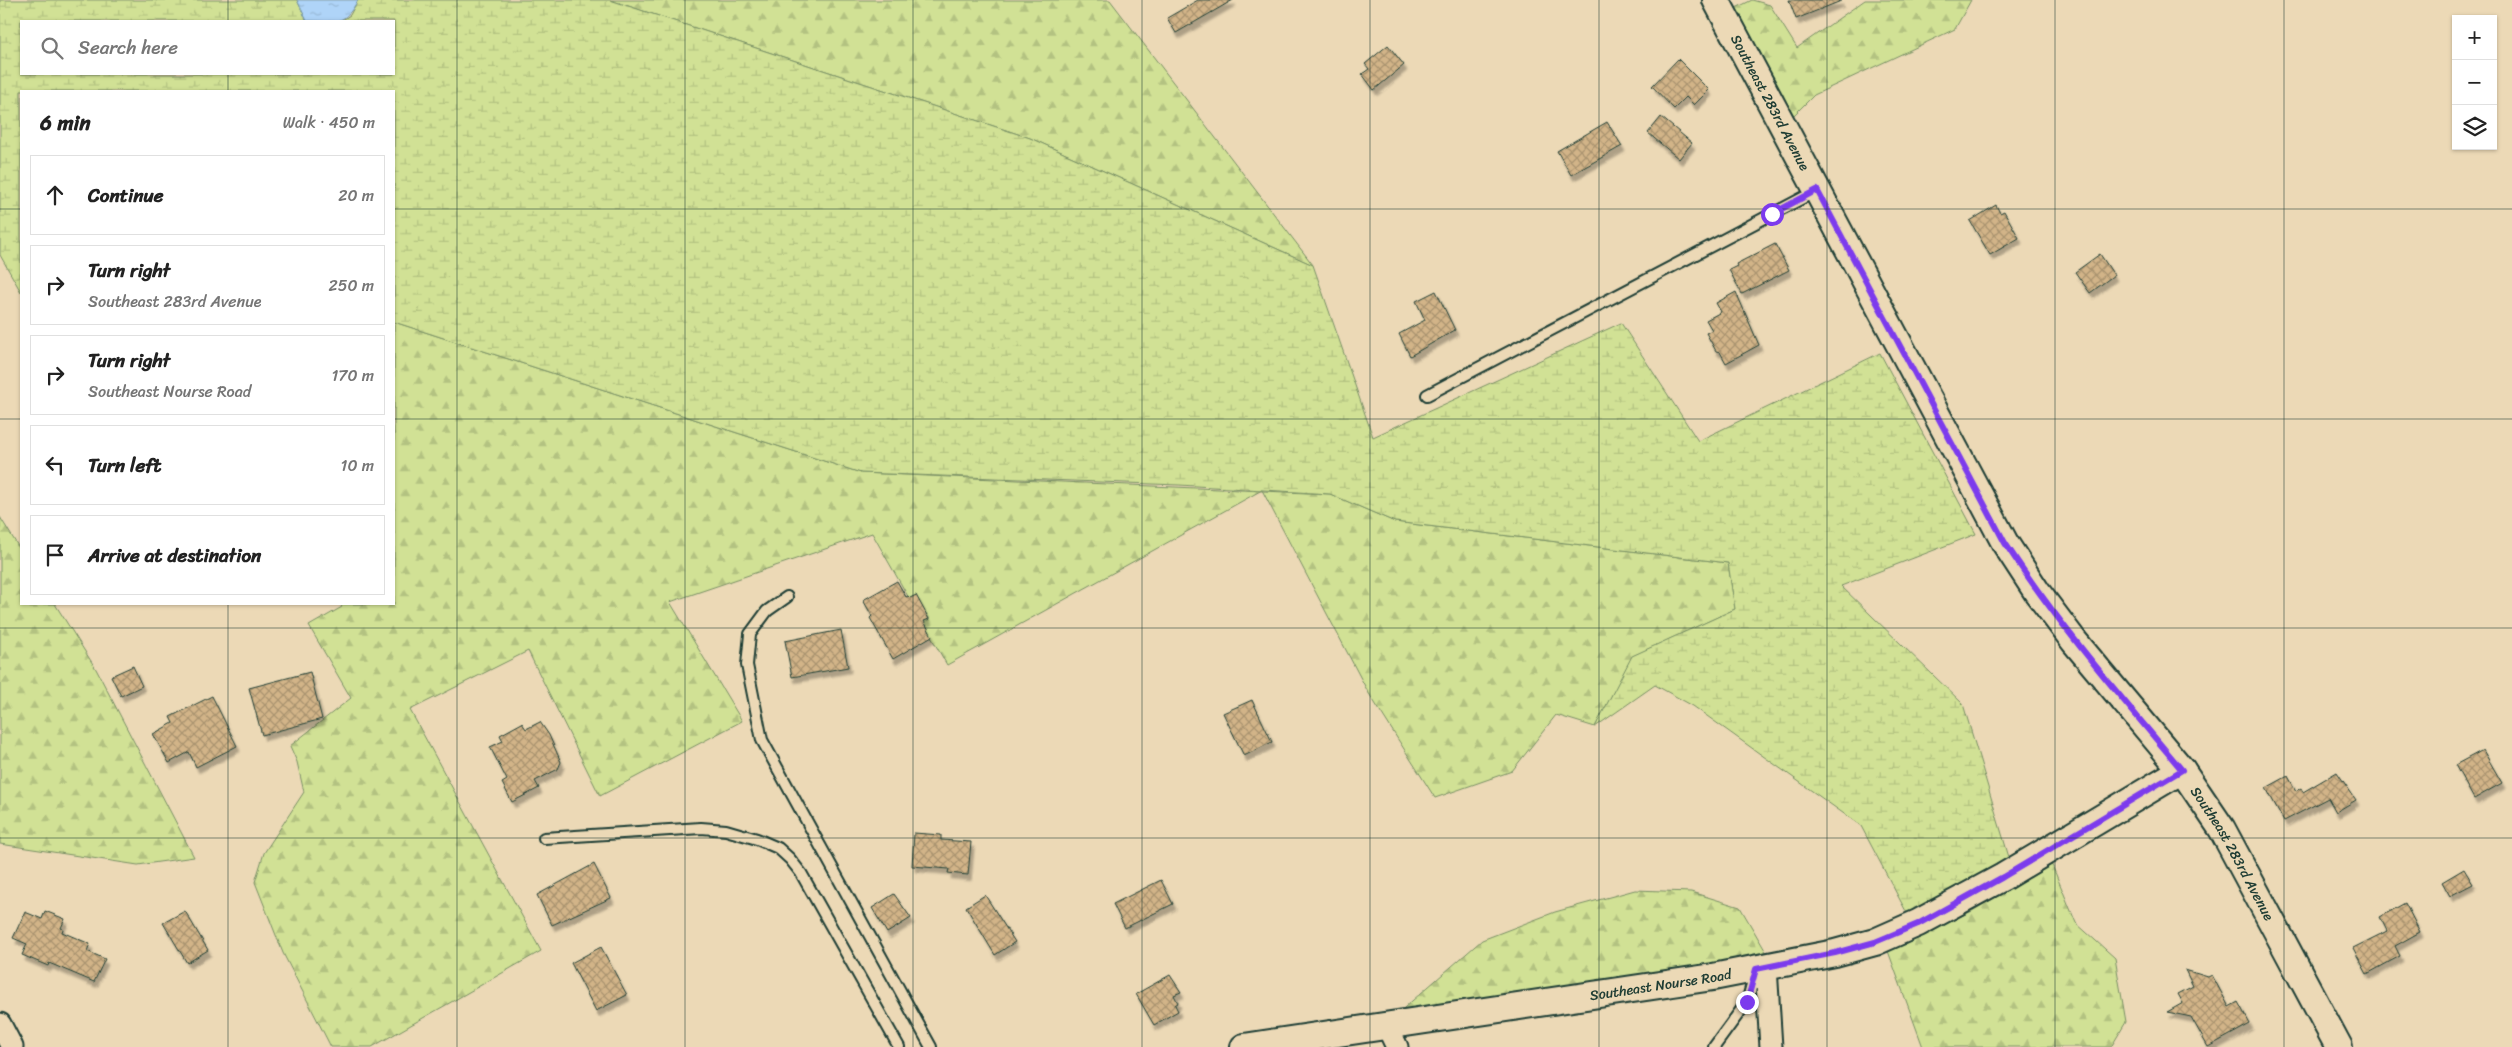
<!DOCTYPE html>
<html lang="en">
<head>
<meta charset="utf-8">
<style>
	body { margin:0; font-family:Sriracha,sans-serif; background:#f6f6f6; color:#222 }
	.controls { position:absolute; right:15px; top:15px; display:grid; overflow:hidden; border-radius:0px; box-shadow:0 1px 4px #0004 }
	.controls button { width:45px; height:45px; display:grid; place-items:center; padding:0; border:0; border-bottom:1px solid #e0e0e0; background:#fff; color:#222; font:25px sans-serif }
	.stop { position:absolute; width:15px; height:15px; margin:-11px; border:4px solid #7c3aed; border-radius:50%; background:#fff }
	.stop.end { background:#7c3aed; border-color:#fff; box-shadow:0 1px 5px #0008 }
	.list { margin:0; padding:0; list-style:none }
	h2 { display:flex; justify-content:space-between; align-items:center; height:65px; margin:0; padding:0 20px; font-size:21px }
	h2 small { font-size:16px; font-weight:400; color:#767676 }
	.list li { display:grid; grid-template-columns:32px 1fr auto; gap:15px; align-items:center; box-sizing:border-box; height:80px; margin:0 10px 10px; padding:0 10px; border:1px solid #e0e0e0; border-radius:0px }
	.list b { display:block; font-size:19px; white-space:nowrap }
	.list p { margin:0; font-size:16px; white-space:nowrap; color:#767676 }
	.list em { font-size:16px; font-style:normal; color:#767676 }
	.icon { flex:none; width:28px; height:28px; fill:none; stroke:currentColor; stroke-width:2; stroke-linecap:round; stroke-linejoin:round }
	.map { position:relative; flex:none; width:2512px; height:1047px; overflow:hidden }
	.search { position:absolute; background:#fff; box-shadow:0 1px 4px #0004; left:20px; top:20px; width:375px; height:55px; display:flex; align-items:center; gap:12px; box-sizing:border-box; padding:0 18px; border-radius:0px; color:#767676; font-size:19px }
	.panel { position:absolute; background:#fff; box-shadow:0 1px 4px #0004; left:20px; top:90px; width:375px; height:515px; border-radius:0px }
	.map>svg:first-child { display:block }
	.forest { fill:url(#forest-firs); stroke:#788f64 }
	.wetland { fill:url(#wetland-marsh); stroke:#788f64 }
	.water { fill:url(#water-ripples); stroke:#7598aa }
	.building { fill:url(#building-cross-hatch); stroke:#1f3d34; filter:url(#shadow) }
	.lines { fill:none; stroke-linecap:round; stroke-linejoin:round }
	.service-casing { stroke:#1f3d34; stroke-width:14 }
	.minor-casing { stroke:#1f3d34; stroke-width:25 }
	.tertiary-casing { stroke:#1f3d34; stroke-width:30 }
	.service { stroke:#ecd9b6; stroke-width:10 }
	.minor { stroke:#ecd9b6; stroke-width:21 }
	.tertiary { stroke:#ecd9b6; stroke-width:26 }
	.route { stroke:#7c3aed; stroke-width:6 }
	.grid { fill:none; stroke:#1f3d34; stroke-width:1; stroke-opacity:0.55 }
	.labels { text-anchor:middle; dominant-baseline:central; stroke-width:4.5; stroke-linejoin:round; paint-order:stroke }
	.street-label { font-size:14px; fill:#1f3d34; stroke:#ecd9b6 }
</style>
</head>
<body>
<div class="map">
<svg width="2512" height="1047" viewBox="0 0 2512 1047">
	<defs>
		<pattern id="forest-firs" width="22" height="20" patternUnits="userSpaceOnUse" patternTransform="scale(1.25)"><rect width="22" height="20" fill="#d1e195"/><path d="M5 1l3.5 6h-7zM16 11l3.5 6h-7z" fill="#b3c281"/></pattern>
		<pattern id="wetland-marsh" width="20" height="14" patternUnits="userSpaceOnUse" patternTransform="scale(1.25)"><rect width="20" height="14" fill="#d1e195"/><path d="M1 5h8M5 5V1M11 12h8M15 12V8" fill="none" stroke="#b3c281"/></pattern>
		<pattern id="water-ripples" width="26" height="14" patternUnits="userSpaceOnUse" patternTransform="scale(1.25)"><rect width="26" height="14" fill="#afd4f8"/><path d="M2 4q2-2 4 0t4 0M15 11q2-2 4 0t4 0" fill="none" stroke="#96b7d5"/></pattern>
		<pattern id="building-cross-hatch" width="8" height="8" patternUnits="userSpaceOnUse" patternTransform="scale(1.25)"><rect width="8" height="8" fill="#d2b488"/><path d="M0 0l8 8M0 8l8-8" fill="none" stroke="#aa9470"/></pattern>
		<filter id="shadow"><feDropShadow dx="3" dy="5.5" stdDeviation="1" flood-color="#0004"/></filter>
	</defs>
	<rect width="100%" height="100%" fill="#ecd9b6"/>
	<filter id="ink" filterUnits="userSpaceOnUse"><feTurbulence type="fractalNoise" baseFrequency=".02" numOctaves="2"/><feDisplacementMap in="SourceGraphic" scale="10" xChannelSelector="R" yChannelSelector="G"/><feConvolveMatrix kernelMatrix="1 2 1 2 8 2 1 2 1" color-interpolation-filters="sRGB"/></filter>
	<g filter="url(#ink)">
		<!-- forest -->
		<g class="forest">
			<polygon points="610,0 1110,0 1313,265 1030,138"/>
			<polygon points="1752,0 1770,5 1797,48 1865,0 1971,0 1955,29 1814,95 1790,119 1730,11"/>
			<polygon points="394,322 861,473 1330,494 1395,522 1728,563 1735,609 1633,656 1595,727 1556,715 1512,771 1435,798 1368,692 1262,490 947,665 872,533 670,602 742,721 600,796 528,651 410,710 541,951 372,1047 331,1047 283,953 255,882 264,853 304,792 297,762 290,746 351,698 309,626 342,607 340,604 394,604"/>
			<polygon points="0,517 21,551 21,604 55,604 96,669 194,857 138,865 0,844"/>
			<polygon points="2052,865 2076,923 2115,958 2126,1022 2111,1047 1923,1047 1888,951 1972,911"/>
			<polygon points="1635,890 1691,892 1740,907 1769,957 1397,1014 1482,940 1555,912"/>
		</g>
		<!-- wetland -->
		<polygon class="wetland" points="0,0 297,0 307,21 21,21 21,74 394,74 394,21 341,21 350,15 358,0 610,0 1030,138 1313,265 1373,437 1621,323 1698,441 1880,353 1976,534 1841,586 1963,704 2011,864 1909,917 1861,826 1693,706 1655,685 1595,727 1632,656 1735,609 1728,563 1395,522 1330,494 1179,485 861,473 394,322 394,91 21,91 21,292 0,255"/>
		<!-- water -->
		<path class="water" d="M297,0H358C343,27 336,21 307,21Z"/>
		<!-- building -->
		<g class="building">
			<polygon points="1198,0 1233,0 1176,33 1167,18"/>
			<polygon points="1789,0 1840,0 1841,1 1796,19"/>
			<polygon points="1388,45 1404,65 1374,90 1362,74 1369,69 1365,64"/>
			<polygon points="1678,59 1709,90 1694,105 1686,97 1674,109 1652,86"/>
			<polygon points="1661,117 1692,143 1679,159 1648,133"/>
			<polygon points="1607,122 1622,146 1571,175 1557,151"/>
			<polygon points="1996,205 2000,213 2004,211 2019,238 1990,255 1970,221"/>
			<polygon points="1775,244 1789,270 1742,294 1729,270 1737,266 1736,264"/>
			<polygon points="2100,254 2114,275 2090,293 2075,272"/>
			<polygon points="1436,291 1455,330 1410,356 1399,334 1425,320 1416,301"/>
			<polygon points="1736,292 1759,345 1726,363 1720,352 1716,351 1706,333 1712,330 1706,320 1721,312 1716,303"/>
			<polygon points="897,581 906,597 908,596 910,598 916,595 929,619 924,621 932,636 893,659 870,618 872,616 863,600"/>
			<polygon points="841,630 848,667 792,677 785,641"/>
			<polygon points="133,666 142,686 121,696 111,676"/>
			<polygon points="310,672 322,719 262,735 249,688"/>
			<polygon points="212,696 237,746 196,767 189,752 169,763 153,734 173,723 170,717"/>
			<polygon points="1252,700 1272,742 1244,756 1223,713"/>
			<polygon points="540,722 549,735 561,762 558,769 535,781 539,788 512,802 502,783 507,780 490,747 503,741 500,735 522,723 526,729"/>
			<polygon points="2483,750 2502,783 2474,799 2455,765"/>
			<polygon points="2337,772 2356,800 2336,812 2328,798 2284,821 2266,788 2288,776 2296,791 2301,788 2303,792"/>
			<polygon points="914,833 941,835 941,840 971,842 968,875 948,873 949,869 912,866"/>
			<polygon points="594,864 611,898 552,925 537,895"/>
			<polygon points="2464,869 2473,884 2450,896 2442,882"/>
			<polygon points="1161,880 1173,904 1125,928 1113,904"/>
			<polygon points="894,894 911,918 887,933 872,908"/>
			<polygon points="985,895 1015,942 995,955 966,907"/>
			<polygon points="2405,903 2420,932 2395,946 2400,956 2367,974 2353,948 2387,931 2380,917"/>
			<polygon points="45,911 65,919 61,928 63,929 62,932 90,944 87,951 105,959 94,982 49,963 48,966 22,955 27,944 13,938 25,912 42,919"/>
			<polygon points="185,911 208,950 187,963 163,923"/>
			<polygon points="601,947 627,995 596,1011 571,963"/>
			<polygon points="2185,970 2208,977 2212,975 2229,1007 2238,1002 2250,1024 2208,1047 2191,1017 2167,1012 2183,1003 2178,994 2193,986"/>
			<polygon points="1170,975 1181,992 1174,995 1178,1003 1175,1005 1178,1011 1154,1025 1136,994"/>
		</g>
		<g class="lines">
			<!-- service casing -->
			<g class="service-casing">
				<g id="service">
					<polyline points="1427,395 1816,191"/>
					<polyline points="787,597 767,611 750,634 747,665 762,740 931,1047"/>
					<polyline points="544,838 701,828 726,830 757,839 778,848 790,859 801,873 899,1047"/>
					<polyline points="1714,1047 1747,1002 1756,970"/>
				</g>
			</g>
			<!-- minor casing -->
			<g class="minor-casing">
				<g id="minor">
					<polyline points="1766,967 1771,1047"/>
					<polyline points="0,1024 12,1047"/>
					<polyline points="1387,1026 1397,1047"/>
				</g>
			</g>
			<!-- tertiary casing -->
			<g class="tertiary-casing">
				<g id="tertiary">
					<path id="s1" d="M1716,0L2005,543L2037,592L2074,641L2182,770L2222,829L2339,1047"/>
					<path id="s2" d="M1244,1047L1713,977L1835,953L1875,942L1918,923L2003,877L2182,770"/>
				</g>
			</g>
			<!-- service -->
			<use href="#service" class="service"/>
			<!-- minor -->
			<use href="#minor" class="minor"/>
			<!-- tertiary -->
			<use href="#tertiary" class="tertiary"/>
		</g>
	</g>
	<g class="lines" filter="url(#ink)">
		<!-- route -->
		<path class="route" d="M1747,1002L1756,969L1835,953L1875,942L1918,924L2003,877L2182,770C2120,696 2058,624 2005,543L1817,190L1772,214"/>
	</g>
	<!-- grid -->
	<path class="grid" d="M228,0V21M457,0V1047M685,0V1047M913,0V1047M1142,0V1047M1370,0V1047M1599,0V1047M1827,0V1047M2055,0V1047M2284,0V1047M228,74V91M0,209H21M394,209H2512M0,419H21M394,419H2512M228,604V1047M0,628H2512M0,838H2512"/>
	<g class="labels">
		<!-- street labels -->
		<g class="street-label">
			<text stroke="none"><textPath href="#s1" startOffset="116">Southeast 283rd Avenue</textPath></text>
			<text stroke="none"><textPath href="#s1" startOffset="1001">Southeast 283rd Avenue</textPath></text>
			<text stroke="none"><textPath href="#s2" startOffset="421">Southeast Nourse Road</textPath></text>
		</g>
	</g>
</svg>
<div class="controls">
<button>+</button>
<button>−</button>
<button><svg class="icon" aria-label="layers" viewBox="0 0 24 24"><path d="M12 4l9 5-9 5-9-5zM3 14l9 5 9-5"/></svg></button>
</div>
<div class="stop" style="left:1772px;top:214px"></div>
<div class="stop end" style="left:1747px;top:1002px"></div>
<div class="search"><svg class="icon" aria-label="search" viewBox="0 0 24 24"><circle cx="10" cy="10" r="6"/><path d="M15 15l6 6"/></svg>Search here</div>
<section class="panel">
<h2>6 min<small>Walk · 450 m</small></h2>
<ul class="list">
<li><svg class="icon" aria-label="ahead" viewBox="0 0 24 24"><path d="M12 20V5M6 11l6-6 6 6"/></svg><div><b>Continue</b></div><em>20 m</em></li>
<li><svg class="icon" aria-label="right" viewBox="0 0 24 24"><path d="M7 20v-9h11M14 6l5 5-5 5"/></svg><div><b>Turn right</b><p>Southeast 283rd Avenue</p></div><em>250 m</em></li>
<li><svg class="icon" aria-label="right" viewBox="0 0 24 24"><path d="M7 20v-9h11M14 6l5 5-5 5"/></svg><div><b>Turn right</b><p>Southeast Nourse Road</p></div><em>170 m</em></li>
<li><svg class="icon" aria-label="left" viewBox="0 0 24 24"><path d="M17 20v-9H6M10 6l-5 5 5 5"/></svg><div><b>Turn left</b></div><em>10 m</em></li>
<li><svg class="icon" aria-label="arrive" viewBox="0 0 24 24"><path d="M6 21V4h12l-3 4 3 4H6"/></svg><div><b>Arrive at destination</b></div></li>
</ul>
</section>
</div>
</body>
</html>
